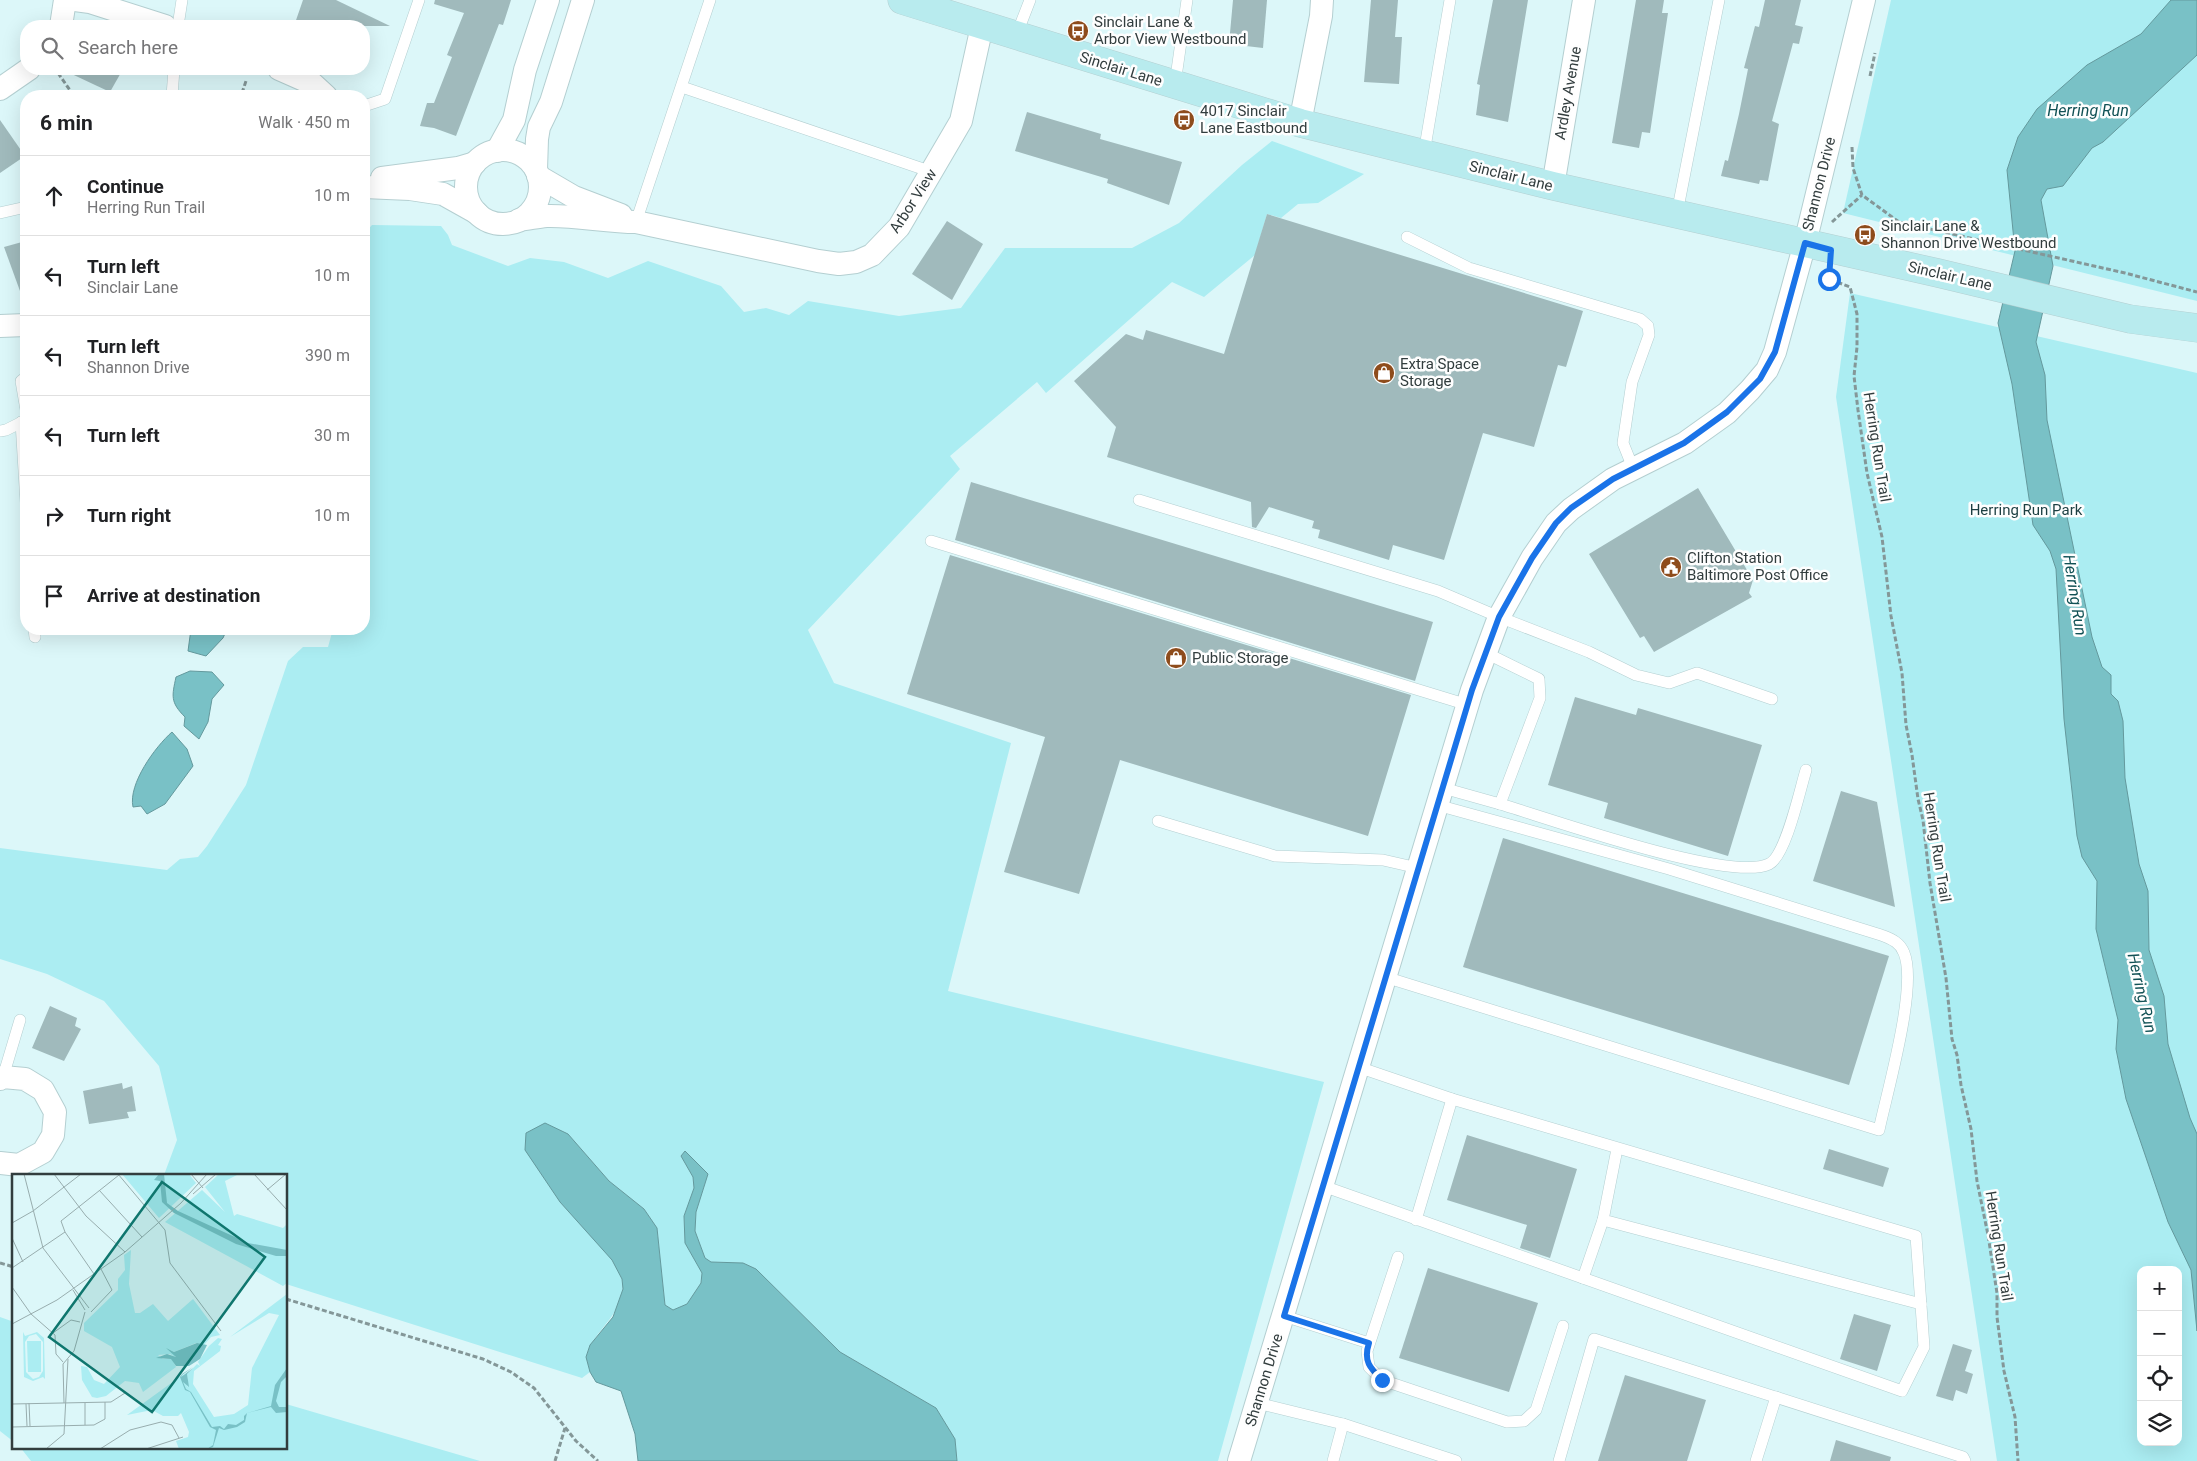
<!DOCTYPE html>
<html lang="en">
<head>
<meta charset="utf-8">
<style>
	body { margin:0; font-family:Roboto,sans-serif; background:#f2f2f2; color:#202124 }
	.controls { position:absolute; right:15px; bottom:15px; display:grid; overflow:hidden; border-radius:10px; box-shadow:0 5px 20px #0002 }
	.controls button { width:45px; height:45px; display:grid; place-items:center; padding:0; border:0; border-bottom:1px solid #e0e0e0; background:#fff; color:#202124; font:25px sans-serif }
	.stop { position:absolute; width:15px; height:15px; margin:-11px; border:4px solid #1a73e8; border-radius:50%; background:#fff }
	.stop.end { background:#1a73e8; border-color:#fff; box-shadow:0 1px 5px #0008 }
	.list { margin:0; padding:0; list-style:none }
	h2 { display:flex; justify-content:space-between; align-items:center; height:65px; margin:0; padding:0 20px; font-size:21px }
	h2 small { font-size:16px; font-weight:400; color:#757577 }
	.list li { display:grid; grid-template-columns:32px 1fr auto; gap:15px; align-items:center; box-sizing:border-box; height:80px; padding:0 20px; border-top:1px solid #e0e0e0 }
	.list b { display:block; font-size:19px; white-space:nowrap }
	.list p { margin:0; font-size:16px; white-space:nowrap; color:#757577 }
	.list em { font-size:16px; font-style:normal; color:#757577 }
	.icon { flex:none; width:28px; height:28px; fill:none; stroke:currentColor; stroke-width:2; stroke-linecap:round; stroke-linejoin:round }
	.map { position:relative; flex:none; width:2197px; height:1461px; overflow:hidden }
	.search { position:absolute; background:#fff; box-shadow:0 5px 20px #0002; left:20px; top:20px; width:350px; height:55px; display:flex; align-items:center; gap:12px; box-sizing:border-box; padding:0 18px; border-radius:20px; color:#757577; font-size:19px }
	.panel { position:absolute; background:#fff; box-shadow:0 5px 20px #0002; left:20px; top:90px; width:350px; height:545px; border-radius:20px }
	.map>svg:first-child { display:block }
	.green { fill:#abedf2; fill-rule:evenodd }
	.water { fill:#79c1c6; stroke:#64999d }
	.building { fill:#a0babc }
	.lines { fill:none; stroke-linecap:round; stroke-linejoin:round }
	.lane-casing { stroke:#b4cfd1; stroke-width:12 }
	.street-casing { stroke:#b4cfd1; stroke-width:24 }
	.secondary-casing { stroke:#b4cfd1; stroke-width:29 }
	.path { stroke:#849798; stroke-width:3; stroke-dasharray:5 2.5; stroke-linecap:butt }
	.lane { stroke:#fff; stroke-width:11 }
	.street { stroke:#fff; stroke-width:22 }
	.secondary { stroke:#b8ebee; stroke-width:28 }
	.route { stroke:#1a73e8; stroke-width:6 }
	.labels { text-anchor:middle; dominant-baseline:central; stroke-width:5; stroke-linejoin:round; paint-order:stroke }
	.poi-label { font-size:15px; fill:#323d3e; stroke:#fefefe; text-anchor:start }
	.street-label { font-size:15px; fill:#323d3e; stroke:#fefefe }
	.park-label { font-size:15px; fill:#1c3f42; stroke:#fefefe }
	.water-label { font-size:16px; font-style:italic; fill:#115155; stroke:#fefefe }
	.inset-road { fill:none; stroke:#98adae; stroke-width:1 }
	.view { fill:#0f766e; fill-opacity:0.15; stroke:#0f766e; stroke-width:2.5 }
	.inset-edge { fill:none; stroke:#323d3e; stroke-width:2.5 }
</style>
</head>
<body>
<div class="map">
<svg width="2197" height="1461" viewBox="0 0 2197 1461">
	<rect width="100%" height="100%" fill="#dcf7f9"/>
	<!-- green -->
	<g class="green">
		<polygon points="1891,0 2197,0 2197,301 1843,213"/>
		<path d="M1272,141L1364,174L1318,203L1298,204L1281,218L1267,214L1255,255L1204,297L1172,282L1046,393L1037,382L950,456L960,469L808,630L834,683L1011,743L948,991L1324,1082L1218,1461H957L955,1439L936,1408L840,1352L756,1269L743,1263L711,1262L705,1258L695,1231L696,1212L708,1174L685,1152L681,1156L693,1177L694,1188L684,1216L685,1243L702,1273L701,1283L687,1304L673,1310L665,1305L657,1228L644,1209L609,1181L568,1134L560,1202C577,1221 615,1256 622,1279C630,1311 587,1336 587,1357C587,1362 589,1368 590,1372L582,1378L286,1284V1175H164L177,1140L159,1066L104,1001L47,974L0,959V848L167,870L180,859L198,857L207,846L246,785L288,661L303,647H328L333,629H364V234L372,225L441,226L448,235L452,245L508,266L530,258L564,262L608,278L648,261L721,286L744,312L766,308L789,315L808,301L899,316L961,308L1005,248H1132L1179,223L1242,165Z"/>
		<path d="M1850,293L2197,373V1461H1997L1836,397ZM2141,1270H2178V1442H2141Z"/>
		<polygon points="0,1317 14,1322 14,1442 0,1431"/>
		<polygon points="286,1404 480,1461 31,1461 20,1447 286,1447"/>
	</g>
	<!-- water -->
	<g class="water">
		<polygon points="2171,0 2197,0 2197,55 2103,142 2092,148 2063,186 2047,189 2041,200 2053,266 2036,342 2045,375 2047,420 2092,637 2102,667 2111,675 2111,694 2118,701 2123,721 2125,778 2139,864 2148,891 2149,950 2164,996 2168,1044 2190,1118 2197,1134 2197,1331 2191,1270 2168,1222 2126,1099 2116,1049 2118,1020 2096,929 2097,881 2082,857 2077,836 2064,719 2056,569 2050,551 2033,525 2012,384 1998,323 2015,251 2007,170 2018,137 2037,109 2087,65 2141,34"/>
		<polygon points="191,629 227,629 223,638 206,656 188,651"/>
		<path d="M190,671L212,672L224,685L212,699L208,722L199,739L184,726L185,717C170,702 172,696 176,677Z"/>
		<path d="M172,732L187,749L193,766L165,804L147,814L141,806L133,807C128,784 155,747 172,732Z"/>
		<polygon points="545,1123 568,1134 609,1181 644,1209 657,1228 665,1305 673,1310 687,1304 701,1283 702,1273 685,1243 684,1216 694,1188 693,1177 681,1156 685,1151 708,1174 696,1212 695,1231 705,1258 711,1262 743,1263 756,1269 840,1352 936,1408 955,1439 957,1461 638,1461 635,1434 621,1391 596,1382 590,1372 586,1357 590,1345 613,1317 623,1289 622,1279 612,1260 560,1202 525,1150 526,1133"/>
	</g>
	<!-- building -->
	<g class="building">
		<polygon points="303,0 336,0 390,26 294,26"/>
		<polygon points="435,0 511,0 503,25 499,24 456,136 434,128 420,126 427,103 434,103 452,57 447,55 464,13 434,4"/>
		<polygon points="1233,0 1267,0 1263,48 1229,44"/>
		<polygon points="1371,0 1398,0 1395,37 1402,37 1399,84 1364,82"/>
		<polygon points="1493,0 1528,0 1508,122 1476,115 1480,85 1477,84"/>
		<polygon points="1636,0 1664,0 1662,13 1668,13 1650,133 1642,132 1639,148 1612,143"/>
		<polygon points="1765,0 1801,0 1795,25 1803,27 1799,44 1793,43 1772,121 1779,124 1768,181 1760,180 1759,184 1721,176 1725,160 1728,161 1739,114 1748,69 1744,68 1755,26 1759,27"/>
		<polygon points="61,69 123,69 110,92"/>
		<polygon points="1027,112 1101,134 1100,139 1182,162 1169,205 1107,183 1108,179 1015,151"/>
		<polygon points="0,120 25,156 0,173"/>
		<polygon points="1267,214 1583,311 1566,367 1558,365 1534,447 1483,433 1444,560 1393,545 1389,560 1318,538 1320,530 1312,528 1314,521 1269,507 1256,528 1252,527 1251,502 1107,457 1116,427 1074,381 1126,334 1143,340 1146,330 1224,354"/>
		<polygon points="947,221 983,244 952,300 912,274"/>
		<polygon points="22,242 26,252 26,302 24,302 4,247"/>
		<polygon points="971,482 1433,622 1415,681 955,540"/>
		<polygon points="1698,488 1753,580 1749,593 1752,597 1654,652 1644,636 1640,638 1589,554"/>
		<polygon points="950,555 1411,695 1368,836 1120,760 1079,894 1004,872 1045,737 907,694"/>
		<polygon points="1575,697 1636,715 1638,708 1762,745 1728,856 1604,818 1608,803 1548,785"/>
		<polygon points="1841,791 1877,802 1895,907 1813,881"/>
		<polygon points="1503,838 1889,956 1849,1085 1463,967"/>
		<polygon points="50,1006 77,1018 75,1026 81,1029 64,1061 32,1048"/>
		<polygon points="122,1083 123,1089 132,1086 136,1111 127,1112 129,1118 89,1124 83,1091"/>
		<polygon points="1467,1135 1577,1169 1550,1258 1520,1248 1527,1225 1447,1200"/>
		<polygon points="1829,1149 1889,1168 1883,1187 1823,1169"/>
		<polygon points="1428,1268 1538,1303 1509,1392 1399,1358"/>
		<polygon points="1854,1314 1891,1325 1877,1371 1840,1359"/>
		<polygon points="1953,1344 1972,1350 1965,1371 1973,1374 1967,1394 1956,1390 1953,1401 1936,1396"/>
		<polygon points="1625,1375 1706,1400 1687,1461 1598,1461"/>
		<polygon points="1836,1440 1891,1457 1890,1461 1830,1461"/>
	</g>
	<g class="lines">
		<!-- lane casing -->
		<g class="lane-casing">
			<g id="lane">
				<polyline points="178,26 182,0"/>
				<polyline points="1016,36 1030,0"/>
				<polyline points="1175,84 1187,0"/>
				<polyline points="682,87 932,172"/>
				<polyline points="172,96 174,69"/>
				<polyline points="364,106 385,99 419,0"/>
				<polyline points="1424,153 1450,0"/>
				<polyline points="0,213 26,207"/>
				<polyline points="1677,213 1719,0"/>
				<polyline points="636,222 710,0"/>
				<polyline points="1407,237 1469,268 1640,319 1648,326 1649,335 1632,382 1623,443 1633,468"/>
				<polyline points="26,377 21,381 26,410"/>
				<polyline points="21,422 26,503"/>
				<polyline points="0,431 6,430 26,420"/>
				<polyline points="1139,500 1438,591 1499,617 1589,652 1636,675 1669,683 1697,673 1772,699"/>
				<polyline points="931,541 1468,705"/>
				<polyline points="34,629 35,637"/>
				<polyline points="1443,788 1500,804 1540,698 1539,679 1486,653"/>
				<path d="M1500,804C1548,818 1730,883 1769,864C1786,856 1800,789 1806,770"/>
				<polyline points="1158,821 1275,856 1383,860 1418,868"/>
				<path d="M1385,977L1879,1130C1887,1092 1918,986 1904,953C1900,942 1891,939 1881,935L1669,869L1437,805"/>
				<polyline points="3,1077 20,1020"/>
				<polyline points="1617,1149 1603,1220 1921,1304"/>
				<polyline points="1323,1186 1902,1391 1924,1347 1916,1236 1452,1099 1358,1067"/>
				<polyline points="1416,1220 1452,1099"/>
				<polyline points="1398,1257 1367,1351 1369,1367 1382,1380 1507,1422 1524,1421 1536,1410 1563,1326"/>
				<polyline points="1583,1278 1603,1220"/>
				<polyline points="1284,1316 1369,1343"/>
				<polyline points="1257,1403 1343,1424 1456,1461"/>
				<polyline points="1333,1461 1343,1424"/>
				<polyline points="1559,1461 1594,1339 1963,1457 1965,1461"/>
				<polyline points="1756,1461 1776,1397"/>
			</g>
		</g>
		<!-- street casing -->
		<g class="street-casing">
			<g id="street">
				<polyline points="75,0 90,2 165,26"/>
				<polyline points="61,26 65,0"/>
				<polyline points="279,69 313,84 326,96"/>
				<polyline points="0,89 29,69"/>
				<polyline points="1300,123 1321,16 1322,0"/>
				<circle cx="503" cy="187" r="37"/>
				<polyline points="497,151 514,120 525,70 548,0"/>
				<polyline points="536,170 537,139 539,127 551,102 583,0"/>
				<polyline points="538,176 574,197 621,215"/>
				<polyline points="382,178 458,168 475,163"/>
				<polyline points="1553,186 1584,0"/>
				<polyline points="364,187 410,189 443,194 477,213"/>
				<path d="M519,220C528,219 537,217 546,216C576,215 606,222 636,222L818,261L839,264L856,262L872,255L899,227L961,121L982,26"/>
				<polyline points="0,326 26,325"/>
				<polyline points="0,1079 3,1077 25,1079 43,1090 55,1112 53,1135 43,1152 19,1165 0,1163"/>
				<polyline points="1239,1461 1472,690 1499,617 1532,558 1556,523 1571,509 1613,479 1685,443 1727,413 1750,390 1767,370 1775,352 1805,243 1864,0"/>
			</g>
		</g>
		<!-- secondary casing -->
		<g class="secondary-casing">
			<polyline id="secondary" points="902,0 1300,123 1553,186 1938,273 2130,319 2197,328"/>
		</g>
		<!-- path -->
		<g class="path">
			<polyline points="58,73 74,96"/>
			<polyline points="1870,76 1875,53"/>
			<polyline points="242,93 246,81"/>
			<polyline points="1852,147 1853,168 1862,195 1899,222 2125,273 2197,292"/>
			<polyline points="1832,222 1862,195"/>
			<polyline points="1829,273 1829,279 1850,287 1857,314 1857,347 1854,376 1858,410 1867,473 1882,537 1891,616 1902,673 1906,725 1912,755 1918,799 1923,820 1930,883 1946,978 1952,1039 1957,1055 1961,1085 1971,1129 1977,1181 1988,1235 1997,1293 1997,1317 2004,1371 2015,1417 2018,1461"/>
			<polyline points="0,1263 14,1267"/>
			<polyline points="286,1299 483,1359 511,1372 534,1388 576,1441 598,1461"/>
			<polyline points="555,1461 565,1428"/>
		</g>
		<!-- lane -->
		<use href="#lane" class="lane"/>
		<!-- street -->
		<use href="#street" class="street"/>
		<!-- secondary -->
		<use href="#secondary" class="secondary"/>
	</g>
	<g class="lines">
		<!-- route -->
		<path class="route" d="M1382,1380C1370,1368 1363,1361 1369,1343L1284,1316L1472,690L1499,617L1532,558L1556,523L1571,508L1613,479L1684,443L1727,412L1760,379L1775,352L1805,243L1831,250L1829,279"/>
	</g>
	<!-- icons -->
	<defs>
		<g id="bus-disc" transform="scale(1.125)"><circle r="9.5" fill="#8e4c1c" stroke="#fefefe"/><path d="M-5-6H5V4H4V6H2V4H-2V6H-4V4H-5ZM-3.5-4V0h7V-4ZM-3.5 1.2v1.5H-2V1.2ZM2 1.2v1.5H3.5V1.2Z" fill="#fff"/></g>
		<g id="shop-disc" transform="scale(1.125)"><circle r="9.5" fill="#8e4c1c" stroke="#fefefe"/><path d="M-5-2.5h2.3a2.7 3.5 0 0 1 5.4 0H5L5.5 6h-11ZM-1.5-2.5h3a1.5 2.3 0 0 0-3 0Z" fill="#fff"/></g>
		<g id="civic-disc" transform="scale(1.125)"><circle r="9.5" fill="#8e4c1c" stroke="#fefefe"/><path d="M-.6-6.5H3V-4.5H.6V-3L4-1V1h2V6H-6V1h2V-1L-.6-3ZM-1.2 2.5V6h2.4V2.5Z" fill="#fff"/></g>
	</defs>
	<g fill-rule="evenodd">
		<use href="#bus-disc" x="1078" y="31"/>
		<use href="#bus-disc" x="1184" y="120"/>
		<use href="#bus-disc" x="1865" y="235"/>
		<use href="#shop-disc" x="1384" y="373"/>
		<use href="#civic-disc" x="1671" y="567"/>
		<use href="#shop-disc" x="1176" y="658"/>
	</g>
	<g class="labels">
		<!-- poi labels -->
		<g class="poi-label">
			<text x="1094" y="22">Sinclair Lane &amp;<tspan x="1094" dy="17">Arbor View Westbound</tspan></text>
			<text x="1200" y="111">4017 Sinclair<tspan x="1200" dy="17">Lane Eastbound</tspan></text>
			<text x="1881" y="226">Sinclair Lane &amp;<tspan x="1881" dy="17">Shannon Drive Westbound</tspan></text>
			<text x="1400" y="364">Extra Space<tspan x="1400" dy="17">Storage</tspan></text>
			<text x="1687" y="558">Clifton Station<tspan x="1687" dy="17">Baltimore Post Office</tspan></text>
			<text x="1192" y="658">Public Storage</text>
		</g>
		<!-- street labels -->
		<g class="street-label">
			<text transform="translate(1121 69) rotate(17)">Sinclair Lane</text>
			<text transform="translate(1568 93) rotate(-80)">Ardley Avenue</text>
			<text transform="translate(1511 176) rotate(14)">Sinclair Lane</text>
			<text transform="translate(1819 184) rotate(-76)">Shannon Drive</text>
			<text transform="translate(913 201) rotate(-57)">Arbor View</text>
			<text transform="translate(1950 276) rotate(13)">Sinclair Lane</text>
			<text transform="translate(1877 447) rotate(81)">Herring Run Trail</text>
			<text transform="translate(1937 847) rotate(81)">Herring Run Trail</text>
			<text transform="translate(1999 1246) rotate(81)">Herring Run Trail</text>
			<text transform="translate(1264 1380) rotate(-73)">Shannon Drive</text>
		</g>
		<!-- park labels -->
		<g class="park-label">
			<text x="2026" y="510">Herring Run Park</text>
		</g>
		<!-- water labels -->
		<g class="water-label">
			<text x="2088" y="110">Herring Run</text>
			<text transform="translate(2075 595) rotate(81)">Herring Run</text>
			<text transform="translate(2142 993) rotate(77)">Herring Run</text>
		</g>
	</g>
	<!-- overview -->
	<g transform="translate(12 1174)">
		<rect width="275" height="275" fill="#dcf7f9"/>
		<path d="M110,0H177L184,9L147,44ZM207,0L225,1L213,7L222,42L225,40L271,54L275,50V109L271,112L153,48L190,16L213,38L193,13ZM119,76L117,110L123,139H128L141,130L156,147L181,125L208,161L199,163L192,171L184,169L162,178L156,175L164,180L163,183L158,180L146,181L151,185H160L164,193L131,218L127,209L113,207L94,222L85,224L80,223L70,206L69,192L75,193L82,206L92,210L108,193L100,173L72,157V149L106,116V105L113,96L112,81ZM275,120V275H167L164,267L176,263L177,258L169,239L166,242H151L140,236L115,241L180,194L171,201L176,213L175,200L185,190L188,192L186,188L197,172L206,164L210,165L206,171L209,172L208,177L182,197L181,210L202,243L222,240L236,231L240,194L267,141L257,139L218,163ZM11,158L13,162L25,158L32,164L33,205L31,203L21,207L12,203ZM24,160L31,168V197L27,203L21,205L14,198L13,168L17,162ZM15,167H29V198H16Z" fill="#abedf2" fill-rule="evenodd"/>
		<path d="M147,0H152L155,29L166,37L236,69L275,76V82H264L224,70L162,39L150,28L148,7L142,6ZM185,169L195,171L188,185L177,192H164L159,185L144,184L155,180L164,183L154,174L162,178ZM181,193L170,201L169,203L181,194L175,200L177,213L171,208L174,215L179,218L200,253L208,252L212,255L216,250L224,251L232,246V242L235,239L259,232L263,211L275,194V202L269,208L264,227L267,233H275V238L264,239L259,233L235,239L233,248L225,253L212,256L207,254L201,273L195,275L201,271L204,256L198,253L178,218L173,216L168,203L170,200Z" fill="#79c1c6"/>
		<path class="inset-road" d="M12,0L31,74L77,134M42,0L74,42L113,78M106,0L153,56L158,89L209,157M179,0L191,14M242,0L275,36M87,16L130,63M255,16L274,0M181,20L204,0M0,49L21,37L69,0M0,64L11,88M0,94L53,58M82,100L53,58L49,47L107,1M0,113L19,140L43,161L44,180L51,188M61,116L73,136M79,138L100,116L89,95M0,150L45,126L113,78L169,29L195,0M41,159L59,146L68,148M17,229L18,252M52,229L51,190L62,177L73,138M73,229V251M0,230L99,228L113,219M14,230L15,252M0,253L82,251L93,245V228M12,275H31M34,275L52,260L56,185M88,275L118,256L149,248L160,251L167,264M134,275L171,263"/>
		<path class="view" d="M150,8L253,83L140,238L37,163Z"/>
		<rect width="275" height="275" class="inset-edge"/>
	</g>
</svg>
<div class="controls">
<button>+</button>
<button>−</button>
<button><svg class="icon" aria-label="locate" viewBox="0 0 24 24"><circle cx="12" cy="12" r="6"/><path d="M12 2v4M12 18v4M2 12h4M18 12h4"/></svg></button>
<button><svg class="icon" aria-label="layers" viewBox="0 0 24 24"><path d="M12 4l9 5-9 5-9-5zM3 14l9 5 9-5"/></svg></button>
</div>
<div class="stop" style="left:1829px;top:279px"></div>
<div class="stop end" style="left:1382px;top:1380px"></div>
<div class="search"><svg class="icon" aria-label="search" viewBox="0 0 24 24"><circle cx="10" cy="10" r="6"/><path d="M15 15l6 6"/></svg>Search here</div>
<section class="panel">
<h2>6 min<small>Walk · 450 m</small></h2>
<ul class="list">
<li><svg class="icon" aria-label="ahead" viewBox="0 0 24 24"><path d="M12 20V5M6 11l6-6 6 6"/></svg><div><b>Continue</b><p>Herring Run Trail</p></div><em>10 m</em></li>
<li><svg class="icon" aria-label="left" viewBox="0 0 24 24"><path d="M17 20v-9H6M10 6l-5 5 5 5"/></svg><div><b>Turn left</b><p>Sinclair Lane</p></div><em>10 m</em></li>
<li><svg class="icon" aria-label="left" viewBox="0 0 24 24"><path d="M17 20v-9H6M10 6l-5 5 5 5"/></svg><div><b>Turn left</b><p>Shannon Drive</p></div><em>390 m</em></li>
<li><svg class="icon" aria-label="left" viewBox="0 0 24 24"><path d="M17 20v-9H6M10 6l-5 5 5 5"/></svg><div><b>Turn left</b></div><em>30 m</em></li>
<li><svg class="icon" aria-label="right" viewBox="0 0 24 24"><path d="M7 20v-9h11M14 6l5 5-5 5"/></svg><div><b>Turn right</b></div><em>10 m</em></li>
<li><svg class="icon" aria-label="arrive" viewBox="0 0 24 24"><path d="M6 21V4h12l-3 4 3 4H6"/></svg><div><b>Arrive at destination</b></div></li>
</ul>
</section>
</div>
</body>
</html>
